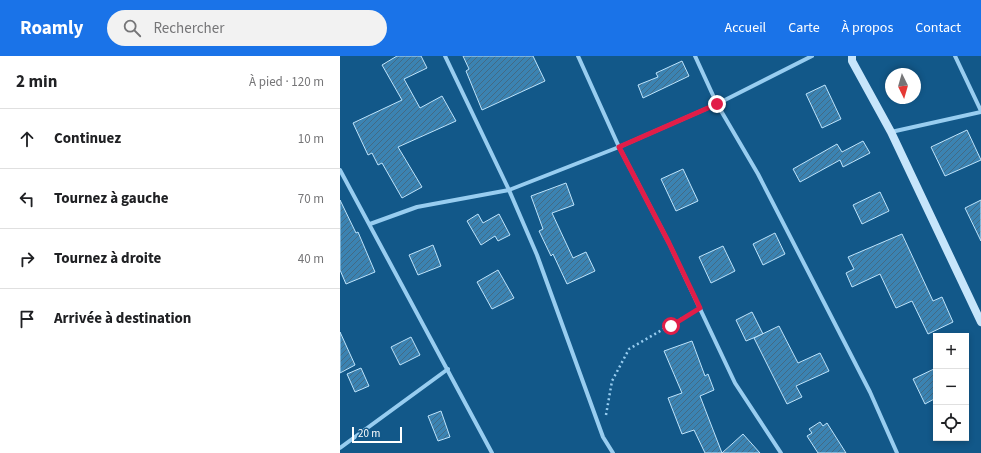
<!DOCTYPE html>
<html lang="fr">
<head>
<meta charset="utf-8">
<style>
	body { margin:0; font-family:"Source Sans 3",sans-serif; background:#f2f2f2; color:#202124 }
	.controls { position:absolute; right:12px; bottom:12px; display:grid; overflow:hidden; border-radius:0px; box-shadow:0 2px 6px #0003 }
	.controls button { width:36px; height:36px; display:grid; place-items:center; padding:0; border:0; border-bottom:1px solid #e0e0e0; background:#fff; color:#202124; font:20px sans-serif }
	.compass { position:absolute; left:545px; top:12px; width:36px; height:36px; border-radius:50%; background:#fff; box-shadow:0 2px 6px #0003; rotate:175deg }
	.scale { position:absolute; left:12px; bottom:10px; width:50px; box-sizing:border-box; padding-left:4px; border:2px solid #fff; border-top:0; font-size:11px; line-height:14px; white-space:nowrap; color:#fff; -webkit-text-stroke:3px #125889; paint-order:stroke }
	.stop { position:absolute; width:12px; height:12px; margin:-9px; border:3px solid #e11d48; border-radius:50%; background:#fff }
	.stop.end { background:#e11d48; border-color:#fff; box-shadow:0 1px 4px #0008 }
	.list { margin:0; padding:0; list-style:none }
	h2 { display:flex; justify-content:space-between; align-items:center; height:52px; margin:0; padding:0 16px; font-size:17px }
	h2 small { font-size:13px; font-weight:400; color:#757577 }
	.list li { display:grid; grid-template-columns:26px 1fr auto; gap:12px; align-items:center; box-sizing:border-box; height:60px; padding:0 16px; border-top:1px solid #e0e0e0 }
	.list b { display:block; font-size:15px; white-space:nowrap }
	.list em { font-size:13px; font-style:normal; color:#757577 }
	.icon { flex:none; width:22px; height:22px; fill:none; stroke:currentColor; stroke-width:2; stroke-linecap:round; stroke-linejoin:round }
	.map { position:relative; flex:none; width:641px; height:397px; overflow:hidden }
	header { display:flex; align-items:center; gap:24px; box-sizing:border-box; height:56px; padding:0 20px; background:#1a73e8; color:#fff }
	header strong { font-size:19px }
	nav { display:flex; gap:22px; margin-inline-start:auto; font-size:14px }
	.search { width:280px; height:36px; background:#f2f2f2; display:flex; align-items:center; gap:10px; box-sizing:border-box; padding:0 14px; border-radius:22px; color:#757577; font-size:15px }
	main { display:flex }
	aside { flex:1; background:#fff }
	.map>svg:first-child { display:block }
	.building { fill:url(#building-hatch); stroke:#bee4fc }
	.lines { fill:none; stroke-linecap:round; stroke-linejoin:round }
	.path { stroke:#98cdf0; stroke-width:2.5; stroke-dasharray:2 3; stroke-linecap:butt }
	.street { stroke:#98cdf0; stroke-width:4 }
	.secondary { stroke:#c6e5fb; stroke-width:8 }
	.route { stroke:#e11d48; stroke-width:5 }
</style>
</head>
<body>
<header>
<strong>Roamly</strong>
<div class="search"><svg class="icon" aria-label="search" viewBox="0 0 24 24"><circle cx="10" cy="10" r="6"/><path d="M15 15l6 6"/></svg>Rechercher</div>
<nav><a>Accueil</a><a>Carte</a><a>À propos</a><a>Contact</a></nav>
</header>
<main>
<aside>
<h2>2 min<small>À pied · 120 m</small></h2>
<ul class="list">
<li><svg class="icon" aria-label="ahead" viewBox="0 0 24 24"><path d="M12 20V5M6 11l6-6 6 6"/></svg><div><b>Continuez</b></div><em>10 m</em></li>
<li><svg class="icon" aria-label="left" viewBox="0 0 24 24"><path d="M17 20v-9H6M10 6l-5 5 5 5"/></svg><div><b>Tournez à gauche</b></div><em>70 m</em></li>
<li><svg class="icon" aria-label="right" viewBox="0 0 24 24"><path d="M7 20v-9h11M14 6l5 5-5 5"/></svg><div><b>Tournez à droite</b></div><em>40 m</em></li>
<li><svg class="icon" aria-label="arrive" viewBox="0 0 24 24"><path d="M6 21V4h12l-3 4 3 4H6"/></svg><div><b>Arrivée à destination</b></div></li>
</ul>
</aside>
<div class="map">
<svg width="641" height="397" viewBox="0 0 641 397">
	<defs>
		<pattern id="building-hatch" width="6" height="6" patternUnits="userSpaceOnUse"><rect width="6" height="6" fill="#3b83b2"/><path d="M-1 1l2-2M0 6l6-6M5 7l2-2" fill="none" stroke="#436a84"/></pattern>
	</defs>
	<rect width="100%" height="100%" fill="#125889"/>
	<!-- building -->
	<g class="building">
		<polygon points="57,0 81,0 87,12 64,23 80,52 102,40 116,65 58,91 82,131 62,142 42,107 38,109 32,97 28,99 13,67 62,44 42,9"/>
		<polygon points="123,0 193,0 205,25 142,54 126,15 129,13"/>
		<polygon points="342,5 349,20 303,42 298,29 318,21 316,17"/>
		<polygon points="485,29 501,63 482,72 466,38"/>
		<polygon points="627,74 641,104 605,120 591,91"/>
		<polygon points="523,85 530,97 503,111 500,104 460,126 453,113 497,88 502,96"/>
		<polygon points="343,113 358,145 336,155 321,123"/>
		<polygon points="226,127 234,149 212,157 233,202 246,196 255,215 227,228 213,198 211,200 199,175 203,173 191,140"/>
		<polygon points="540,136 549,155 522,168 513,149"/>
		<polygon points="0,144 16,177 18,176 35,216 6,228 0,214"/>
		<polygon points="641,144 641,185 625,152"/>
		<polygon points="138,158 143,167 159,158 170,179 158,185 155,180 141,189 127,165"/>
		<polygon points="435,177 445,198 423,209 413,188"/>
		<polygon points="562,178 593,245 602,241 613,266 588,278 572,245 556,252 540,218 512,231 506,217 514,213 508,201"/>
		<polygon points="93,189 101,210 78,219 69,199"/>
		<polygon points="383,190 395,215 371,227 359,201"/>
		<polygon points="158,214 174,242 152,253 137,226"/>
		<polygon points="412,256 423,278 406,285 396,264"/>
		<polygon points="439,270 458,307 480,297 489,315 456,330 462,341 447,348 414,282"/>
		<polygon points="0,276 15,309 0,317"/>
		<polygon points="71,281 80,299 60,309 51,291"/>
		<polygon points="352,285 365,320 368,318 374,334 360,340 382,397 403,378 420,397 365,397 354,374 342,378 328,342 342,337 324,295"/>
		<polygon points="21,312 29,330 15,336 7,318"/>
		<polygon points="596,312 596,342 585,348 573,323"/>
		<polygon points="101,355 110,381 98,385 88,360"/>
		<polygon points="480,366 483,370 487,367 506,397 478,397 467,380 472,377 469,373"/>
	</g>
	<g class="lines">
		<!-- path -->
		<polyline class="path" points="266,359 272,325 289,293 351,257"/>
		<!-- street -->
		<g class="street">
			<polyline points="105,0 169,134 197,199 263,381 273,397"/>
			<polyline points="238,0 279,91 329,187 395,327 441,397"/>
			<polyline points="355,0 377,48 418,118 530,336 557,397"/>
			<polyline points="615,0 641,55"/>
			<polyline points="551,76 641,56"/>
			<polyline points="0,114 152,397"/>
			<polyline points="30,168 77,151 169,134 279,91 377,48 472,0"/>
			<polyline points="0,392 108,313"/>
		</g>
		<!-- secondary -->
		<polyline class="secondary" points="512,0 512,5 551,76 641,266"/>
	</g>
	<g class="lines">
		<!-- route -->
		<polyline class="route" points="331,270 360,252 329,187 279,91 377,48"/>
	</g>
</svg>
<div class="controls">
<button>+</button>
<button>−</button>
<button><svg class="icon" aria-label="locate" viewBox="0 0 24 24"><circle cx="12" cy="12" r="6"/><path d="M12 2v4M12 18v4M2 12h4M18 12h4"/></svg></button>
</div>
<svg class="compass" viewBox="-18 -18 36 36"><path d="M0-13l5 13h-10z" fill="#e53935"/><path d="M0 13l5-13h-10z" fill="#757577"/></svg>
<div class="scale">20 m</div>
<div class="stop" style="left:331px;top:270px"></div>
<div class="stop end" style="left:377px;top:48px"></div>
</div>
</main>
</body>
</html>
